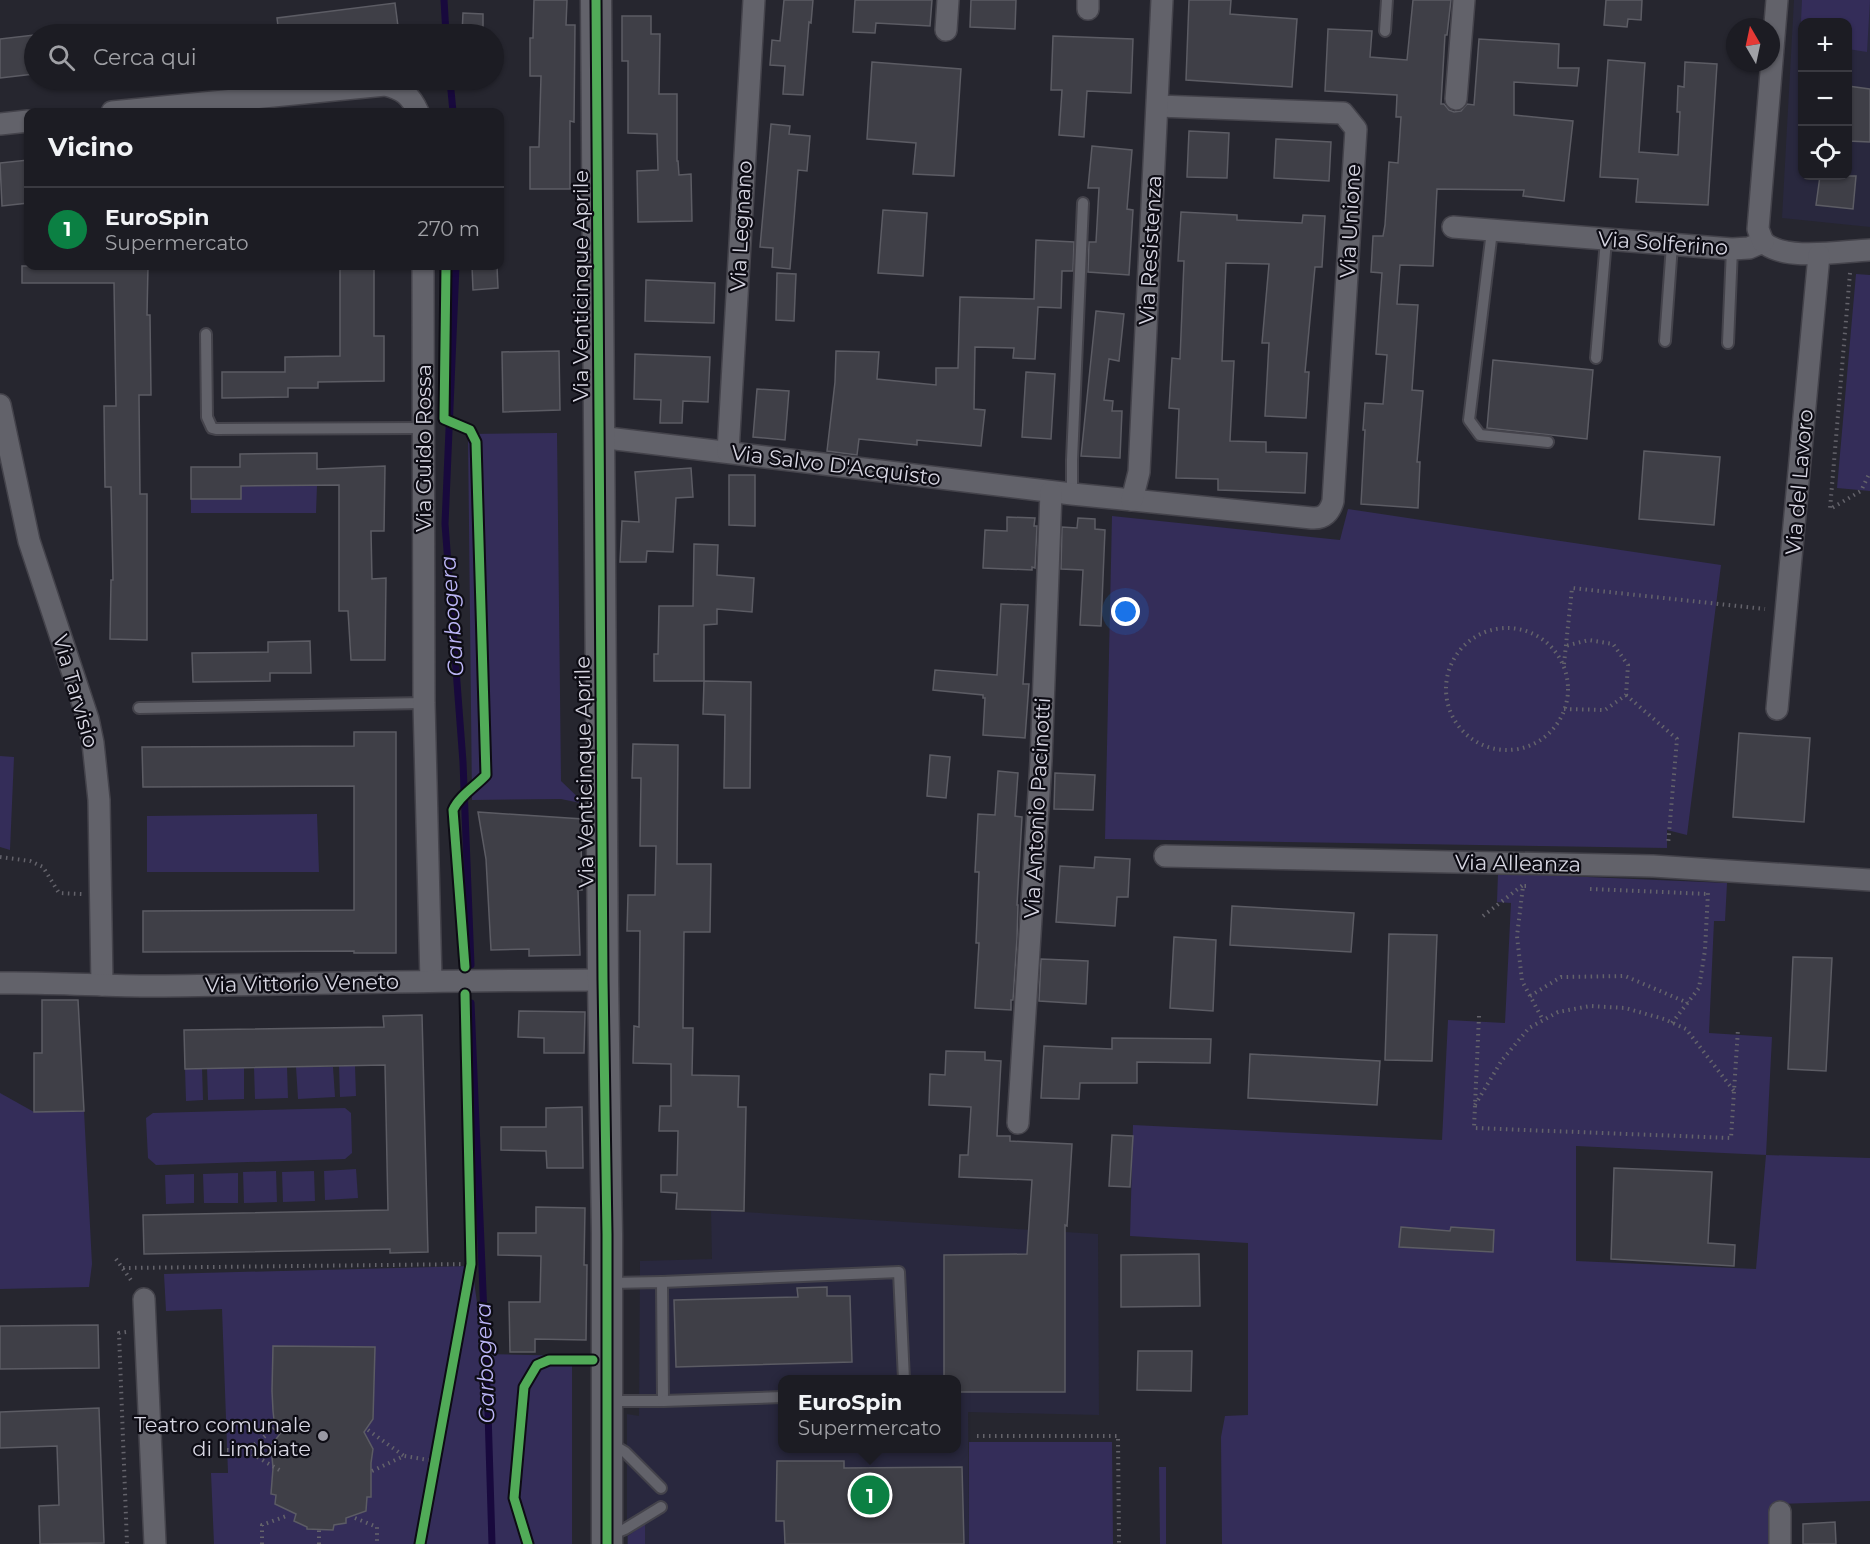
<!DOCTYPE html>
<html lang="it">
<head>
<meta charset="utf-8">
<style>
	body { margin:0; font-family:Montserrat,sans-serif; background:#25252b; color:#f1f3f6 }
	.controls { position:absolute; right:18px; top:18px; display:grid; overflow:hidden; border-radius:12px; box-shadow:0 2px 4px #0004 }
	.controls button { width:54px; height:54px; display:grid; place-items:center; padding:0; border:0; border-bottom:2px solid #3a3a41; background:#1c1c23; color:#f1f3f6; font:30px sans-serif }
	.compass { position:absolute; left:1726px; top:18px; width:54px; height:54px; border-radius:50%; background:#1c1c23; box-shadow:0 2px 4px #0004; rotate:351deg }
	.you { position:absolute; left:1126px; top:612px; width:21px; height:21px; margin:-15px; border:4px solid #fff; border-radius:50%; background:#1a73e8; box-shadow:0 0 0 9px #1a73e833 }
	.badge { display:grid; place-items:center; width:39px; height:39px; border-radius:50%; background:#0b8043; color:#fff; font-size:20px; font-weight:700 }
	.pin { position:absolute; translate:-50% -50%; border:3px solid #fff; box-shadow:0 2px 6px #0006 }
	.popup { position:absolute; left:778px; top:1375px; width:183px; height:78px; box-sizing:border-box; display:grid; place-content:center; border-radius:12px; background:#1c1c23; filter:drop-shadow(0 2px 4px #0005); font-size:20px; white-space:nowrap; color:#a0a1a6 }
	.popup b { font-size:22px; color:#f1f3f6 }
	.popup::after { content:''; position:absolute; left:50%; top:100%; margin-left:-12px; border:12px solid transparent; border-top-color:#1c1c23 }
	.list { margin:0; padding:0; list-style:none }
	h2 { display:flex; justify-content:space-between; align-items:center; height:78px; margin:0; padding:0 24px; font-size:26px }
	h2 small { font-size:20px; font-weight:400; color:#a0a1a6 }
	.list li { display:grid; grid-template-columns:39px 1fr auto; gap:18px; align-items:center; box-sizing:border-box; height:84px; padding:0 24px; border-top:2px solid #3a3a41 }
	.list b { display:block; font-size:22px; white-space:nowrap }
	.list p { margin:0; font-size:20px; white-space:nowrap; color:#a0a1a6 }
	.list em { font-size:20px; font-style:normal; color:#a0a1a6 }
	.icon { flex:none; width:33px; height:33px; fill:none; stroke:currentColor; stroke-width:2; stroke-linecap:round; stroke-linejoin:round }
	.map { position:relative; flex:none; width:1870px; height:1544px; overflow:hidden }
	.search { position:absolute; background:#1c1c23; box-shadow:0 2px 4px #0004; left:24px; top:24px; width:480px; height:66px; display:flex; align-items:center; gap:15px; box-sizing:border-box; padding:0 21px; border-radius:33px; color:#a0a1a6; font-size:22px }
	.panel { position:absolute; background:#1c1c23; box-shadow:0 2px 4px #0004; left:24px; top:108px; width:480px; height:162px; border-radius:12px }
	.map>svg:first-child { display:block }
	.built { fill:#29283e; fill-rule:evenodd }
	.green { fill:#342d59; fill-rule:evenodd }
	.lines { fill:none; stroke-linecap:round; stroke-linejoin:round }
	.stream { stroke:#18093d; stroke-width:7 }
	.building { fill:#3f3f47; stroke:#5c5c64; stroke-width:1.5 }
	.lane-casing { stroke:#44434b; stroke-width:14 }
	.street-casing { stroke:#44434b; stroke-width:24 }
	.secondary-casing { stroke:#44434b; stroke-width:33 }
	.path { stroke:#64636b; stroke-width:4; stroke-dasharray:1.5 4.5; stroke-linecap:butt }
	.lane { stroke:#62626a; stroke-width:10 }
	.street { stroke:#62626a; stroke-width:21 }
	.secondary { stroke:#62626a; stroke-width:30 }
	.cycleway-casing { stroke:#0d0c14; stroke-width:13 }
	.cycleway { stroke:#51ab58; stroke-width:9 }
	.poi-dot { fill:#9998a3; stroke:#0d0c14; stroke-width:2 }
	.labels { text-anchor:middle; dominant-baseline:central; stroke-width:4.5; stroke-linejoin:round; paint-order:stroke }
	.street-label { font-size:21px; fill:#d7d6e2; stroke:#0d0c14 }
	.poi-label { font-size:21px; fill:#d7d6e2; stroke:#0d0c14; text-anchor:end }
	.water-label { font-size:22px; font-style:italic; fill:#bbb5f6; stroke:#0d0c14 }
</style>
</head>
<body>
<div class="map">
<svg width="1870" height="1544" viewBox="0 0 1870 1544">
	<rect width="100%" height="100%" fill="#26262f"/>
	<!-- built -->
	<g class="built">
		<path d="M1794,0H1870V227L1782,218ZM1802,22H1848V176H1802Z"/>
		<path d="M711,1210L1098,1234L1099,1415L968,1412L969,1544H627V1414L639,1416L640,1261L712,1259ZM783,1380H957V1448H783Z"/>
	</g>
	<!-- green -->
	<g class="green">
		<polygon points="1802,0 1870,0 1867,52 1848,49 1848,22 1802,22 1802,43 1800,43"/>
		<polygon points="1856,274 1870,275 1870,491 1837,488"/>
		<polygon points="557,433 561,781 585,804 561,799 472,800 468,434"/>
		<polygon points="317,485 316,513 191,513 191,499 240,499 241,486"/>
		<polygon points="1348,509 1721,565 1687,835 1667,830 1667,848 1105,839 1112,516 1340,540"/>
		<polygon points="0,756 14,757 10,850 0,847"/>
		<polygon points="317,814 319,872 147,872 147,816"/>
		<path d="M1498,873L1727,883L1725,921H1714L1709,1033L1772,1037L1766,1155L1870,1158V1501L1776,1504L1768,1544H1222L1221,1437L1225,1416L1248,1415V1243L1130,1236L1133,1125L1442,1140L1448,1020L1505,1023L1511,903L1497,902ZM1576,1146L1766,1155L1756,1269L1576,1261Z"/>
		<polygon points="339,1066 355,1066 356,1096 340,1097"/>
		<polygon points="287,1067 288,1098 255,1099 254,1068"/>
		<polygon points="296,1067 333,1067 335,1097 298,1099"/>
		<polygon points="202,1068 203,1100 186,1101 185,1069"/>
		<polygon points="207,1068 244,1068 244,1099 208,1100"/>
		<polygon points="0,1093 34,1112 84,1111 92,1264 89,1287 0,1289"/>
		<polygon points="345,1108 351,1113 352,1153 345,1159 156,1165 148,1158 146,1118 153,1113"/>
		<polygon points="356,1169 358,1198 325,1200 324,1171"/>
		<polygon points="276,1171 277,1202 244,1203 243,1172"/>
		<polygon points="314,1171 315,1201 283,1202 282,1172"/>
		<polygon points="238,1173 238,1203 204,1203 203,1174"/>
		<polygon points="194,1174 194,1203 166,1204 165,1175"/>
		<polygon points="472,1266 484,1354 572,1356 572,1544 214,1544 211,1473 228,1473 222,1309 166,1311 164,1274"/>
		<polygon points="969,1442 1112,1442 1113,1544 969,1544"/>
		<polygon points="1159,1467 1166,1467 1166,1544 1160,1544"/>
		<polygon points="645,1523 645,1544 628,1544 628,1536"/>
	</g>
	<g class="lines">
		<!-- stream -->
		<g class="stream">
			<polyline points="444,0 446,34"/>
			<polyline points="450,80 453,112"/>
			<polyline points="456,266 445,524 463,762 471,965"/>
			<polyline points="471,1003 488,1412 492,1544"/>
		</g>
	</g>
	<!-- building -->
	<g class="building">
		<polygon points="534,0 567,0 566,25 575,25 574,122 570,121 570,189 530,189 530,147 539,147 541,76 530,76 530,38 533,38"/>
		<polygon points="784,0 813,0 811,23 809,22 803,95 783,94 785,66 770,65 772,40 780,41"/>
		<polygon points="855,0 932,0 930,26 876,23 875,33 853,32"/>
		<polygon points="971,0 1016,0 1015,29 970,27"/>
		<polygon points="1189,0 1231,0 1230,14 1297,19 1292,87 1186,80"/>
		<polygon points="1413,0 1451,0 1447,35 1445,35 1441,104 1444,104 1449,110 1454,112 1461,111 1467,104 1474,105 1479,39 1559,44 1558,68 1579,68 1577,86 1514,82 1514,115 1573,121 1564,201 1523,196 1524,190 1437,189 1433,266 1400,265 1397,304 1418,305 1412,390 1423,391 1417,462 1420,462 1418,508 1361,504 1365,430 1363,430 1365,403 1383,404 1387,355 1376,354 1382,273 1371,272 1373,236 1383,236 1385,225 1389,162 1398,163 1401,117 1396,117 1397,95 1325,91 1328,29 1372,31 1370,57 1407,60"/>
		<polygon points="1606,0 1642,0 1641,20 1628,19 1627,27 1604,25"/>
		<polygon points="395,3 399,34 279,34 277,18"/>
		<polygon points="463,13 483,14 483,34 462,34"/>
		<polygon points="622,16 651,16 651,34 660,34 659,94 677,94 677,161 678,161 679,175 691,174 692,221 638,222 637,171 658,170 657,134 628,133 628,61 622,61"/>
		<polygon points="34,35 34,74 0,78 0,39"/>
		<polygon points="1053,36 1133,39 1131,93 1087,91 1084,137 1059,135 1062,90 1051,90"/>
		<polygon points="1608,60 1645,63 1639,152 1678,155 1680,112 1677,112 1678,86 1684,87 1685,62 1717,64 1708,205 1636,202 1638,179 1600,177"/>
		<polygon points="872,62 961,69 954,176 913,174 916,143 867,139"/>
		<polygon points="1848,86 1870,89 1870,142 1848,141"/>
		<polygon points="771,124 790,126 789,134 810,136 807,171 798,170 790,269 772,267 773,248 760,247"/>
		<polygon points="1189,131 1229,133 1227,178 1187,177"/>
		<polygon points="1276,139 1331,142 1329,181 1274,178"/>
		<polygon points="1092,146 1132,150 1127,209 1133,210 1129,275 1088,272 1089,242 1096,242 1099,188 1088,188"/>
		<polygon points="28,160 28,203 2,206 0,163"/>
		<polygon points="1820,176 1856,176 1853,209 1816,205"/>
		<polygon points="883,210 927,213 923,276 878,273"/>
		<polygon points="1181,212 1237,215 1237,220 1302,223 1303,215 1325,216 1322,267 1315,267 1305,372 1309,372 1306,418 1265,416 1269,343 1262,343 1269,264 1226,263 1222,361 1234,361 1230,441 1266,442 1266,452 1307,453 1305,493 1218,490 1218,479 1176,478 1179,409 1169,408 1172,358 1180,359 1184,261 1178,261"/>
		<polygon points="1036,240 1074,242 1073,271 1062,271 1061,308 1038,307 1035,359 1013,358 1014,348 975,347 974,409 985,410 981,446 917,440 917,445 859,439 857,455 827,451 835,382 836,351 879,352 877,379 936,385 936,368 958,368 960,297 1034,299"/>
		<polygon points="22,266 148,266 147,315 150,315 151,395 139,395 140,494 147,494 147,640 110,639 111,580 113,580 111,487 105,487 104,406 116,406 114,283 22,283"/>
		<polygon points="340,266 374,266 374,336 384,336 384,381 318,382 318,388 288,388 288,397 222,398 222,372 285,372 285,357 340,356"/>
		<polygon points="472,266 497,266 498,288 473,290"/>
		<polygon points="777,273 796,274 794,321 776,320"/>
		<polygon points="646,280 715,283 714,323 645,321"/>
		<polygon points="1096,311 1124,314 1119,361 1109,359 1104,400 1113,401 1112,411 1122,411 1120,458 1081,456"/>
		<polygon points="559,351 560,410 503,412 502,352"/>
		<polygon points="635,354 710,357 708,402 683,401 682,423 660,423 661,400 634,399"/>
		<polygon points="1493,360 1593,370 1587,439 1487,428"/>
		<polygon points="1026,372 1055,374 1051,439 1022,437"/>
		<polygon points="757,389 789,391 785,440 753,437"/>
		<polygon points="1644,451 1720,457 1714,525 1639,519"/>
		<polygon points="317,453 317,469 385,466 384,531 371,531 372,579 386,578 385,660 351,660 348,611 339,611 339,485 241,486 241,499 191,499 191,467 240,467 240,454"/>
		<polygon points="691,468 693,497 676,498 673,552 647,551 646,562 620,562 622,521 639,522 635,472"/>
		<polygon points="729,475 755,475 755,526 729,525"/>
		<polygon points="1007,517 1035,518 1034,526 1037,526 1035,568 1032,567 1032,570 983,568 985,530 1007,531"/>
		<polygon points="1078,518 1095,519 1095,529 1105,530 1101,626 1080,625 1083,570 1061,569 1062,527 1077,528"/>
		<polygon points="694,544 718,545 717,575 754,578 752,612 717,609 717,624 704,625 704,681 654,681 654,654 658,654 659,606 693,606"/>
		<polygon points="1001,604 1028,605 1023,684 1029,684 1025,738 983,735 985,698 983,698 983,695 933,690 935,670 997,675"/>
		<polygon points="310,641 311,673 270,673 270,681 193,682 192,653 268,652 268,642"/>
		<polygon points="704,681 751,682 750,788 724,788 725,715 703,714"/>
		<polygon points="354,732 396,732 396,953 354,953 354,951 143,952 143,911 354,910 354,786 143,787 142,747 354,746"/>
		<polygon points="1739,733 1810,738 1804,822 1733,817"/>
		<polygon points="633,744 678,745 677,864 711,864 710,932 684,932 683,1028 693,1028 692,1075 739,1076 738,1107 746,1107 744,1211 676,1209 677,1193 661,1192 661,1175 677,1175 678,1131 659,1131 660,1106 671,1106 671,1064 633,1063 634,1026 639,1027 640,931 627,931 628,895 655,895 656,846 640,846 641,778 632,778"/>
		<polygon points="930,755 950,757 946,798 927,796"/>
		<polygon points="998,771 1018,773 1015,816 1022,817 1017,905 1018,905 1017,938 1013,1000 1011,1000 1011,1010 975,1008 979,943 976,943 979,872 975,872 978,814 995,815"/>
		<polygon points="1055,773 1095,775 1093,810 1054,809"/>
		<polygon points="478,812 583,819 583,839 581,839 582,890 578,890 580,955 529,956 529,949 491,950 486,859"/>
		<polygon points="1095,857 1130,859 1128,897 1117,897 1115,926 1056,922 1060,866 1094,868"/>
		<polygon points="1232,906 1354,913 1351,952 1230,945"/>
		<polygon points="1389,934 1437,935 1432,1061 1385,1060"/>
		<polygon points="1174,937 1216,940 1213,1011 1170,1008"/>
		<polygon points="1793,957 1832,958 1826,1071 1788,1069"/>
		<polygon points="1041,959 1088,961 1086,1004 1039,1001"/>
		<polygon points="42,1000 78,1000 84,1111 34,1112 34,1053 42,1053"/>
		<polygon points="519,1011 585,1012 584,1053 544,1053 544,1038 518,1037"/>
		<polygon points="422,1015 428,1252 390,1253 390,1249 144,1254 143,1215 388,1210 385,1065 185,1069 184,1030 384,1027 383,1016"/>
		<polygon points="1112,1038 1211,1039 1210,1063 1137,1062 1137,1083 1080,1083 1079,1099 1041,1098 1044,1046 1112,1049"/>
		<polygon points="946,1051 985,1052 985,1060 1001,1061 997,1136 1010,1136 1010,1141 1072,1144 1067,1226 1065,1225 1065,1392 957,1392 957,1380 944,1380 944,1255 1027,1254 1032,1180 959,1177 960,1155 968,1155 971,1107 929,1105 930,1074 945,1075"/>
		<polygon points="1250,1054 1380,1061 1377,1105 1248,1098"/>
		<polygon points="582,1107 583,1168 547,1168 546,1151 501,1150 501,1127 546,1127 546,1108"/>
		<polygon points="1112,1135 1133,1136 1130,1187 1109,1186"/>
		<polygon points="1614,1168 1712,1172 1708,1243 1735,1245 1734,1266 1611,1259"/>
		<polygon points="536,1207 585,1208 584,1265 587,1265 586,1340 535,1339 535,1352 510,1352 509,1302 540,1302 541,1256 498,1255 498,1233 536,1233"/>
		<polygon points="1401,1227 1450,1231 1451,1227 1494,1230 1493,1252 1399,1247"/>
		<polygon points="1199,1254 1200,1306 1121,1307 1121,1255"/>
		<polygon points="827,1287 827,1296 850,1296 852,1362 676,1367 674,1300 798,1297 797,1288"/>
		<polygon points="98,1325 99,1368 0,1369 0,1326"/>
		<polygon points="273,1346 375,1347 373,1419 364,1432 373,1449 371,1463 371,1497 367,1497 366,1511 346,1518 346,1523 334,1525 333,1530 307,1529 307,1527 294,1521 296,1514 275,1504 276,1495 271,1494 273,1468 271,1446 282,1431 274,1420 273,1411 272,1391"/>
		<polygon points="1138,1351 1192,1351 1191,1391 1137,1390"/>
		<polygon points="99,1408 104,1543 40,1544 39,1506 59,1505 57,1446 0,1448 0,1412"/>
		<polygon points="777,1461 844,1461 844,1468 962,1467 964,1544 785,1544 784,1521 776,1521"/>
		<polygon points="1835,1522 1836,1544 1803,1544 1803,1524"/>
	</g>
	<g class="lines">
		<!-- lane casing -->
		<g class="lane-casing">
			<g id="lane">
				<polyline points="1385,31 1387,0"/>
				<polyline points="1492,231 1469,420 1480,435 1548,442"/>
				<polyline points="206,334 207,417 212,428 216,429 423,428"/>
				<polyline points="1665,341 1672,245"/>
				<polyline points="1728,343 1732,249"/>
				<polyline points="1596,358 1606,240"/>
				<polyline points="1072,494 1072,460 1083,203"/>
				<polyline points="139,708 424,703"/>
				<polyline points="662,1282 899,1272 904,1380"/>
				<polyline points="610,1283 662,1282 663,1401 610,1401"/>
				<polyline points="663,1401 783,1397"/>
				<polyline points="610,1443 625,1452 661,1488"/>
				<polyline points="609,1536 625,1529 661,1507"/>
			</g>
		</g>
		<!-- street casing -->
		<g class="street-casing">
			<g id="street">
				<polyline points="1088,9 1088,0"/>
				<polyline points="946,30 948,0"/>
				<polyline points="1456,99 1464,0"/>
				<path d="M112,112L385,85C403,89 411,96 418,112"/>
				<polyline points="0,124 28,121"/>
				<path d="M1453,227L1732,249L1749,248L1763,242C1785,262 1842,251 1870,250"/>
				<polyline points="1763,242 1758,229 1777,0"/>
				<polyline points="423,266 424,703 431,981"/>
				<polyline points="0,405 29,541 88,719 93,743 99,800 102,985"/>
				<path d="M599,437L1072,494L1312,518C1324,519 1330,512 1333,501L1356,129L1343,113L1158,106"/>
				<polyline points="728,452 754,0"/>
				<polyline points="1132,500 1139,472 1162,0"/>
				<polyline points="1777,709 1819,255"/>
				<polyline points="1165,856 1653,866 1870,880"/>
				<path d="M0,983C52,982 103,986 154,986C305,984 454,980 603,980"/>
				<polyline points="1018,1123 1041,761 1051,492"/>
				<polyline points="144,1299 155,1544"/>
				<polyline points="1780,1544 1780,1512"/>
			</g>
		</g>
		<!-- secondary casing -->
		<g class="secondary-casing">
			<polyline id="secondary" points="596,0 603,980 607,1234 607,1544"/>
		</g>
		<!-- path -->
		<g class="path">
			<polyline points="1850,273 1830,509 1861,491 1870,472"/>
			<circle cx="1507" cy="689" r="61"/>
			<polyline points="1564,664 1572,588 1765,609"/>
			<polyline points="1626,695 1677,739 1668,845"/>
			<polyline points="1564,709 1605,710 1626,695 1628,665 1613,644 1589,640 1565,646"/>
			<polyline points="0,857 30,861 43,867 59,893 82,894"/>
			<polyline points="1526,886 1523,886 1517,936 1522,981 1543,1020"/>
			<polyline points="1590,889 1708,894"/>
			<polyline points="1483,916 1523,885"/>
			<polyline points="1530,996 1561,977 1625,976 1688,1003"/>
			<polyline points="1479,1016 1474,1128 1731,1138 1738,1029"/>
			<polyline points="1672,1023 1699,988 1705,950 1708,892"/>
			<polyline points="1475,1105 1502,1060 1529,1028 1558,1012 1590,1006 1625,1008 1664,1019 1686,1029 1734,1091"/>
			<polyline points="116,1259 133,1283"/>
			<polyline points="123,1268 471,1264"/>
			<polyline points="126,1332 119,1333 127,1544"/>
			<polyline points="368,1430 404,1456"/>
			<polyline points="977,1436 1118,1436 1119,1544"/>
			<polyline points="227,1450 247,1451 278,1425"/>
			<polyline points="247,1451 281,1471"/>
			<polyline points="372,1471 404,1456 435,1461"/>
			<polyline points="355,1518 377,1527 377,1544"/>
			<polyline points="262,1544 262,1525 289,1515"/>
			<polyline points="319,1544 319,1529"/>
		</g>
		<!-- lane -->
		<use href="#lane" class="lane"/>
		<!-- street -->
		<use href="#street" class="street"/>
		<!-- secondary -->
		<use href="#secondary" class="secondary"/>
		<!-- cycleway casing -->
		<g class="cycleway-casing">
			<g id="cycleway">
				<polyline points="596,0 603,980 607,1234 607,1544"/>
				<path d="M446,266L444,419L470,430L476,442L486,775C476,786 459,796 453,810L465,967"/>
				<polyline points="420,1544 471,1264 465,994"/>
				<polyline points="528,1544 514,1498 524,1387 537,1365 549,1360 593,1360"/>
			</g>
		</g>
		<!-- cycleway -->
		<use href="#cycleway" class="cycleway"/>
	</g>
	<!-- markers -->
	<circle class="poi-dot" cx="323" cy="1436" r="6"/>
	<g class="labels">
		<!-- street labels -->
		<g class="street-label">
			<text transform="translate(1350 221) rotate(-87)">Via Unione</text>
			<text transform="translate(741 226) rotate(-87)">Via Legnano</text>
			<text transform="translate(1663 243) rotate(4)">Via Solferino</text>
			<text transform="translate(1150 250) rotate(-87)">Via Resistenza</text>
			<text transform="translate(580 286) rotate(-90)">Via Venticinque Aprile</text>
			<text transform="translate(423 448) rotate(-90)">Via Guido Rossa</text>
			<text transform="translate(836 465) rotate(7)">Via Salvo D'Acquisto</text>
			<text transform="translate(1799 482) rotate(-85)">Via del Lavoro</text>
			<text transform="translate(76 691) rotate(74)">Via Tarvisio</text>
			<text transform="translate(584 772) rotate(-91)">Via Venticinque Aprile</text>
			<text transform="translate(1037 808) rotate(-87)">Via Antonio Pacinotti</text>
			<text transform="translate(1518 863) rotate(1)">Via Alleanza</text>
			<text transform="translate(302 983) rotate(-1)">Via Vittorio Veneto</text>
		</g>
		<!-- poi labels -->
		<g class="poi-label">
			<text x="311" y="1424">Teatro comunale<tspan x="311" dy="24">di Limbiate</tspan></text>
		</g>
		<!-- water labels -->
		<g class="water-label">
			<text transform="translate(452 616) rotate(-94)">Garbogera</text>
			<text transform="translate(485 1363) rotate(-92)">Garbogera</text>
		</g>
	</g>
</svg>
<div class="controls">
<button>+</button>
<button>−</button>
<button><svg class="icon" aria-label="locate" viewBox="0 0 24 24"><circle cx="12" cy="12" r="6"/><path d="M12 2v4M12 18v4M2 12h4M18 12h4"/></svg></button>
</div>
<svg class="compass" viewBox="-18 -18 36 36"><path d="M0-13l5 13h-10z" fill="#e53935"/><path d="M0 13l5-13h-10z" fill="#a0a1a6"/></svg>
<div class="you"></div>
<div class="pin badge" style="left:870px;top:1495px">1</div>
<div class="popup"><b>EuroSpin</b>Supermercato</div>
<div class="search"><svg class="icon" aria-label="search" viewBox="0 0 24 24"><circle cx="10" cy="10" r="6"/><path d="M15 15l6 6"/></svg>Cerca qui</div>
<section class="panel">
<h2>Vicino<small></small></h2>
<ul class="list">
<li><span class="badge">1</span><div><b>EuroSpin</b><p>Supermercato</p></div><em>270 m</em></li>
</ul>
</section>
</div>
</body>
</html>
